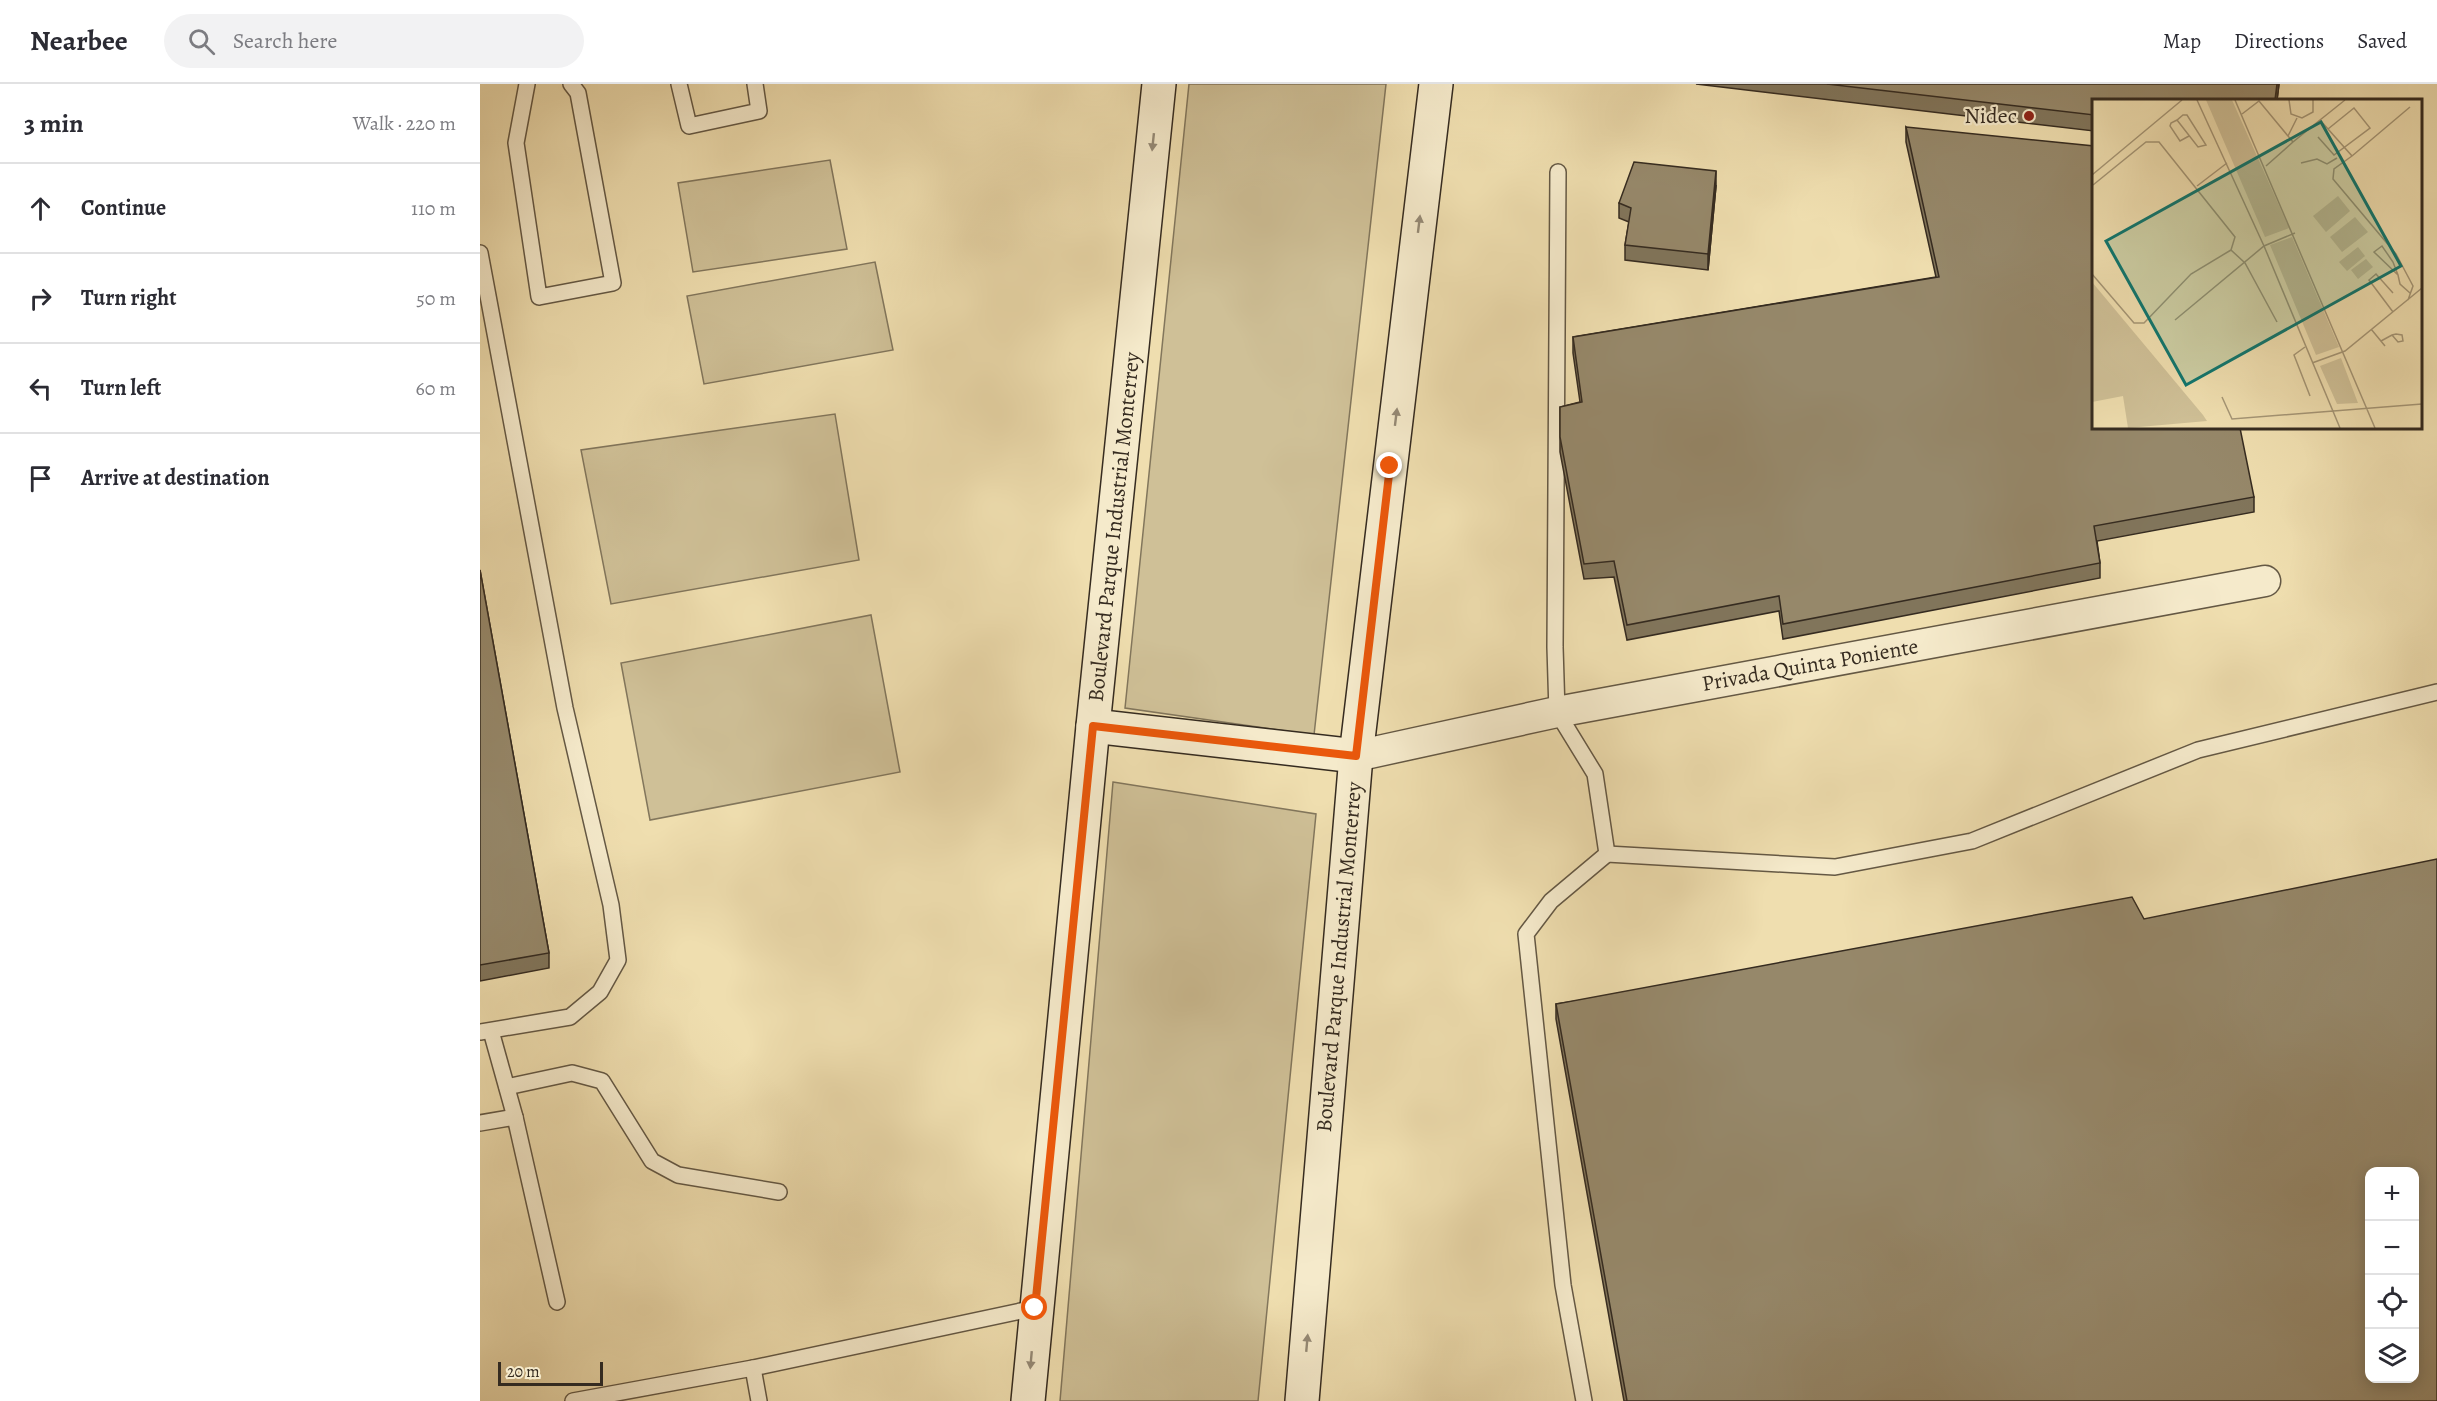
<!DOCTYPE html>
<html lang="en">
<head>
<meta charset="utf-8">
<style>
	body { margin:0; font-family:Alegreya,serif; background:#f2f2f3; color:#2b2b33 }
	.controls { position:absolute; right:18px; bottom:18px; display:grid; overflow:hidden; border-radius:12px; box-shadow:0 3px 15px #0003 }
	.controls button { width:54px; height:54px; display:grid; place-items:center; padding:0; border:0; border-bottom:2px solid #e1e1e2; background:#fff; color:#2b2b33; font:30px sans-serif }
	.scale { position:absolute; left:18px; bottom:15px; width:105px; box-sizing:border-box; padding-left:6px; border:3px solid #352b20; border-top:0; font-size:16px; line-height:21px; white-space:nowrap; color:#352b20; -webkit-text-stroke:4px #f5eacb; paint-order:stroke }
	.stop { position:absolute; width:18px; height:18px; margin:-14px; border:4px solid #ea580c; border-radius:50%; background:#fff }
	.stop.end { background:#ea580c; border-color:#fff; box-shadow:0 2px 6px #0008 }
	.list { margin:0; padding:0; list-style:none }
	h2 { display:flex; justify-content:space-between; align-items:center; height:78px; margin:0; padding:0 24px; font-size:26px }
	h2 small { font-size:20px; font-weight:400; color:#7c7c81 }
	.list li { display:grid; grid-template-columns:39px 1fr auto; gap:18px; align-items:center; box-sizing:border-box; height:90px; padding:0 24px; border-top:2px solid #e1e1e2 }
	.list b { display:block; font-size:22px; white-space:nowrap }
	.list em { font-size:20px; font-style:normal; color:#7c7c81 }
	.icon { flex:none; width:33px; height:33px; fill:none; stroke:currentColor; stroke-width:2; stroke-linecap:round; stroke-linejoin:round }
	.map { position:relative; flex:none; width:1957px; height:1317px; overflow:hidden }
	header { display:flex; align-items:center; gap:36px; box-sizing:border-box; height:84px; padding:0 30px; background:#fff; border-bottom:2px solid #e1e1e2 }
	header strong { font-size:28px }
	nav { display:flex; gap:33px; margin-inline-start:auto; font-size:21px }
	.search { width:420px; height:54px; background:#f2f2f3; display:flex; align-items:center; gap:15px; box-sizing:border-box; padding:0 21px; border-radius:33px; color:#7c7c81; font-size:22px }
	main { display:flex }
	aside { flex:1; background:#fff }
	.map>svg:first-child { display:block }
	.green { fill:#cfc097; stroke:#82765c; stroke-width:1.5 }
	.lines { fill:none; stroke-linecap:round; stroke-linejoin:round }
	.lane-casing { stroke:#645844; stroke-width:18 }
	.street-casing { stroke:#645844; stroke-width:33 }
	.secondary-casing { stroke:#352b20; stroke-width:36 }
	.lane { stroke:#f5eacb; stroke-width:15 }
	.street { stroke:#f5eacb; stroke-width:30 }
	.secondary { stroke:#f5eacb; stroke-width:33 }
	.wall { fill:#81755b; stroke:#352b20; stroke-width:1.5 }
	.shaded-wall { fill:#695f4a; stroke:#352b20; stroke-width:1.5 }
	.building { fill:#96886a; stroke:#352b20; stroke-width:1.5; fill-rule:evenodd }
	.oneway { fill:#958a76 }
	.route { stroke:#ea580c; stroke-width:8 }
	.poi-dot { fill:#8f2418; stroke:#f5eacb; stroke-width:2 }
	.labels { text-anchor:middle; dominant-baseline:central; stroke-width:4.5; stroke-linejoin:round; paint-order:stroke }
	.poi-label { font-size:22px; fill:#352b20; stroke:#f5eacb; text-anchor:end }
	.street-label { font-size:22px; fill:#352b20; stroke:#f5eacb }
	.inset-road { fill:none; stroke:#a59676; stroke-width:1.5 }
	.view { fill:#0f766e; fill-opacity:0.15; stroke:#0f766e; stroke-width:3 }
	.inset-edge { fill:none; stroke:#352b20; stroke-width:3 }
</style>
</head>
<body>
<header>
<strong>Nearbee</strong>
<div class="search"><svg class="icon" aria-label="search" viewBox="0 0 24 24"><circle cx="10" cy="10" r="6"/><path d="M15 15l6 6"/></svg>Search here</div>
<nav><a>Map</a><a>Directions</a><a>Saved</a></nav>
</header>
<main>
<aside>
<h2>3 min<small>Walk · 220 m</small></h2>
<ul class="list">
<li><svg class="icon" aria-label="ahead" viewBox="0 0 24 24"><path d="M12 20V5M6 11l6-6 6 6"/></svg><div><b>Continue</b></div><em>110 m</em></li>
<li><svg class="icon" aria-label="right" viewBox="0 0 24 24"><path d="M7 20v-9h11M14 6l5 5-5 5"/></svg><div><b>Turn right</b></div><em>50 m</em></li>
<li><svg class="icon" aria-label="left" viewBox="0 0 24 24"><path d="M17 20v-9H6M10 6l-5 5 5 5"/></svg><div><b>Turn left</b></div><em>60 m</em></li>
<li><svg class="icon" aria-label="arrive" viewBox="0 0 24 24"><path d="M6 21V4h12l-3 4 3 4H6"/></svg><div><b>Arrive at destination</b></div></li>
</ul>
</aside>
<div class="map">
<svg width="1957" height="1317" viewBox="0 0 1957 1317">
	<rect width="100%" height="100%" fill="#efdeaf"/>
	<filter id="stains"><feTurbulence type="fractalNoise" baseFrequency=".00333" numOctaves="4"/><feColorMatrix values="0 0 0 0 .2 0 0 0 0 .09 0 0 0 0 .02 0 0 0 .5 -.17"/></filter>
	<radialGradient id="worn" r=".72"><stop offset=".6" stop-color="#630" stop-opacity="0"/><stop offset="1" stop-color="#630" stop-opacity=".3"/></radialGradient>
	<!-- green -->
	<g class="green">
		<polygon points="709,0 906,0 834,651 645,624"/>
		<polygon points="350,76 367,165 213,188 198,99"/>
		<polygon points="395,178 413,266 224,300 207,212"/>
		<polygon points="355,330 379,476 131,520 101,366"/>
		<polygon points="391,531 420,688 170,736 141,579"/>
		<polygon points="633,698 836,730 778,1317 580,1317"/>
	</g>
	<g class="lines">
		<!-- lane casing -->
		<g class="lane-casing">
			<g id="lane">
				<polyline points="47,0 36,59 59,213 133,199 98,9 91,0"/>
				<polyline points="199,0 209,42 279,27 275,0"/>
				<polyline points="1078,88 1075,563 1077,628 1115,690 1127,770 1071,817 1046,850 1083,1201 1104,1317"/>
				<polyline points="0,169 85,624 131,821 138,876 120,908 90,933 0,948"/>
				<polyline points="1127,770 1355,783 1492,757 1718,666 1957,608"/>
				<polyline points="11,947 35,1033"/>
				<polyline points="27,1003 92,989 122,997 172,1077 198,1091 299,1108"/>
				<polyline points="0,1039 35,1033 77,1218"/>
				<polyline points="93,1317 273,1284"/>
				<polyline points="279,1317 273,1284 555,1224"/>
			</g>
		</g>
		<!-- street casing -->
		<g class="street-casing">
			<polyline id="street" points="876,672 1077,628 1785,497"/>
		</g>
		<!-- secondary casing -->
		<g class="secondary-casing">
			<g id="secondary">
				<polyline points="613,642 876,672"/>
				<polyline points="548,1317 613,642 679,0"/>
				<polyline points="822,1317 876,672 956,0"/>
			</g>
		</g>
		<!-- lane -->
		<use href="#lane" class="lane"/>
		<!-- street -->
		<use href="#street" class="street"/>
		<!-- secondary -->
		<use href="#secondary" class="secondary"/>
	</g>
	<!-- wall -->
	<g class="wall">
		<polygon points="1216,0 1799,0 1797,16 1614,16 1614,47"/>
		<polygon points="1426,43 1774,413 1774,428 1617,457 1620,479 1620,494 1303,555 1299,527 1147,556 1134,493 1104,495 1080,368 1080,323 1100,318 1093,269 1093,253 1456,193 1426,58"/>
		<polygon points="1236,102 1228,186 1145,176 1145,161 1149,138 1139,134 1139,119"/>
		<polygon points="0,486 69,869 69,884 0,897"/>
		<polygon points="1664,835 1957,1317 1144,1317 1076,935 1076,920"/>
	</g>
	<!-- shaded-wall -->
	<g class="shaded-wall">
		<polygon points="1797,0 1799,0 1797,16 1795,16"/>
		<polygon points="1236,87 1236,102 1228,186 1228,170"/>
	</g>
	<!-- building -->
	<g class="building">
		<polygon points="1347,0 1797,0 1795,16 1614,16 1614,31"/>
		<polygon points="1426,43 1614,62 1614,344 1760,344 1774,413 1614,442 1620,479 1303,540 1299,512 1147,541 1134,477 1104,480 1080,353 1080,323 1102,318 1093,253 1459,193"/>
		<polygon points="1154,78 1236,87 1228,170 1145,161 1151,124 1139,119"/>
		<polygon points="0,486 69,869 0,881"/>
		<path d="M1957,775V1317H1147L1076,920L1652,813L1664,835ZM1890,1088H1935V1294H1890Z"/>
	</g>
	<!-- one-way arrows -->
	<defs><path id="oneway-solid" d="M-6-.8H1V-3.2L6.5 0L1 3.2V.8H-6Z" transform="scale(1.5)"/></defs>
	<g class="oneway">
		<use href="#oneway-solid" transform="translate(673 58) rotate(96)"/>
		<use href="#oneway-solid" transform="translate(939 140) rotate(-83)"/>
		<use href="#oneway-solid" transform="translate(916 333) rotate(-83)"/>
		<use href="#oneway-solid" transform="translate(827 1259) rotate(-85)"/>
		<use href="#oneway-solid" transform="translate(551 1276) rotate(95)"/>
	</g>
	<g class="lines">
		<!-- route -->
		<polyline class="route" points="555,1224 613,642 876,672 910,382"/>
	</g>
	<!-- markers -->
	<circle class="poi-dot" cx="1549" cy="32" r="6"/>
	<g class="labels">
		<!-- poi labels -->
		<g class="poi-label">
			<text x="1537" y="32">Nidec</text>
		</g>
		<!-- street labels -->
		<g class="street-label">
			<text transform="translate(634 443) rotate(-84)">Boulevard Parque Industrial Monterrey</text>
			<text transform="translate(1330 581) rotate(-10)">Privada Quinta Poniente</text>
			<text transform="translate(859 873) rotate(-85)">Boulevard Parque Industrial Monterrey</text>
		</g>
	</g>
	<!-- overview -->
	<g transform="translate(1612 15)">
		<rect width="330" height="330" fill="#efdeaf"/>
		<path d="M114,1H140L197,129L173,138ZM246,97L258,112L234,133L221,117ZM263,118L276,133L250,153L238,138ZM200,138L247,248L224,256L178,146ZM266,148L273,157L255,172L247,163ZM274,160L281,168L266,180L259,171ZM0,183L111,316L115,322L36,329L31,297L0,303ZM249,259L266,304L245,305L228,267Z" fill="#cfc097"/>
		<path class="inset-road" d="M105,1L172,147L248,329M143,1L283,329M197,1L199,15L210,19L221,13V1M150,15L167,2L201,43L174,67M85,21L106,48L114,46L95,16H91L85,21L79,24L78,27L88,42L97,37M228,21L253,1M196,37L205,19M226,38L242,56L278,29L262,9L236,30M201,43L228,21L260,57L242,70L241,80L304,155L321,187L316,201M260,57L318,8M209,64L225,60L235,65L245,59M0,76L90,1M1,86L54,43H67L143,138L139,151L153,164L185,223M105,87L135,64M0,175L42,224H52L99,175L139,151M306,176L282,153L290,147L301,163L306,176L308,185L318,194M301,213L277,181L284,175L301,194M83,221L172,147L203,134M279,230L293,247M289,242L300,236L304,235L310,236L311,242L306,243L300,236M213,248L202,256L218,297M220,264L253,252L330,189M130,298L140,320L330,305"/>
		<path class="view" d="M229,23L309,167L94,286L14,142Z"/>
		<rect width="330" height="330" class="inset-edge"/>
	</g>
	<rect width="100%" height="100%" filter="url(#stains)"/>
	<rect width="100%" height="100%" fill="url(#worn)"/>
</svg>
<div class="controls">
<button>+</button>
<button>−</button>
<button><svg class="icon" aria-label="locate" viewBox="0 0 24 24"><circle cx="12" cy="12" r="6"/><path d="M12 2v4M12 18v4M2 12h4M18 12h4"/></svg></button>
<button><svg class="icon" aria-label="layers" viewBox="0 0 24 24"><path d="M12 4l9 5-9 5-9-5zM3 14l9 5 9-5"/></svg></button>
</div>
<div class="scale">20 m</div>
<div class="stop" style="left:555px;top:1224px"></div>
<div class="stop end" style="left:910px;top:382px"></div>
</div>
</main>
</body>
</html>
